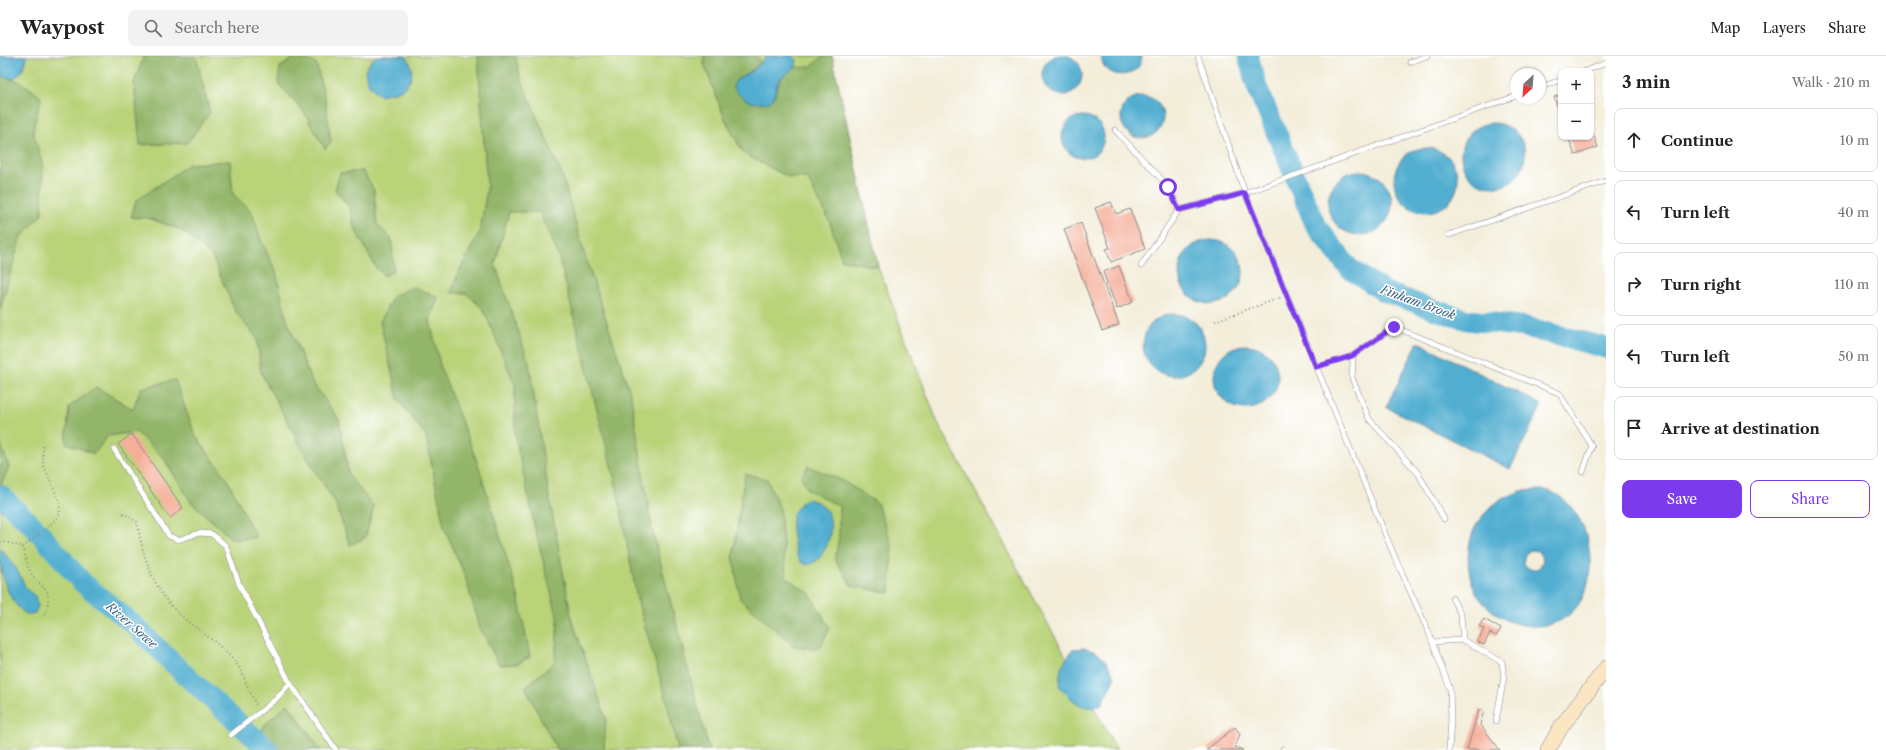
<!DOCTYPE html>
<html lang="en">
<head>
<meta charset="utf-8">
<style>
	body { margin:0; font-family:"Libre Caslon Text",serif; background:#f2f2f2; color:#222 }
	.controls { position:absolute; right:12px; top:12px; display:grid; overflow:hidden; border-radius:8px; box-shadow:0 1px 3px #0004 }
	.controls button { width:36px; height:36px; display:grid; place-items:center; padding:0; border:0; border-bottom:1px solid #e0e0e0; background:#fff; color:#222; font:20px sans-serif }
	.compass { position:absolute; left:1510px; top:12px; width:36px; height:36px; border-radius:50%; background:#fff; box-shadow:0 1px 3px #0004; rotate:206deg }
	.stop { position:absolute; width:12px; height:12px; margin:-9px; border:3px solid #7c3aed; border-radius:50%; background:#fff }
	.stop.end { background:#7c3aed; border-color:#fff; box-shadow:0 1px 4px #0008 }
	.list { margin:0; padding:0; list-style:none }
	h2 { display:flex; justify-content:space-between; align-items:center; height:52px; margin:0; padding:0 16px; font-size:17px }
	h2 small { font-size:13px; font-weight:400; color:#767676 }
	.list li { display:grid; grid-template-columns:26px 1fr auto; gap:12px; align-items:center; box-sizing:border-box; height:64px; margin:0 8px 8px; padding:0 8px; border:1px solid #e0e0e0; border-radius:8px }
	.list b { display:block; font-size:15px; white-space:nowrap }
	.list em { font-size:13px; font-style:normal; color:#767676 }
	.actions { display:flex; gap:8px; padding:12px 16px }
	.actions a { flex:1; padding:9px 0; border:1px solid #7c3aed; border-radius:8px; text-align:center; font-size:14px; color:#7c3aed }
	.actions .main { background:#7c3aed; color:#fff }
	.icon { flex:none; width:22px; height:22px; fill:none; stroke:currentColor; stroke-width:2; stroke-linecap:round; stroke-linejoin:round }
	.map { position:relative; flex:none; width:1606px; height:694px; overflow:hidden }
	header { display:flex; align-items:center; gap:24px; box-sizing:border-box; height:56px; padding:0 20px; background:#fff; border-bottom:1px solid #e0e0e0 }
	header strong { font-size:19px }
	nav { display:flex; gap:22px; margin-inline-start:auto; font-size:14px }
	.search { width:280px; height:36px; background:#f2f2f2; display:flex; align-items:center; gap:10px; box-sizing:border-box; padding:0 14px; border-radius:8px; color:#767676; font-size:15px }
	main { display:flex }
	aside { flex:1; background:#fff }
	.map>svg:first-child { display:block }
	.green { fill:#b9d379; stroke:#6e7a5a }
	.forest { fill:#92b569; stroke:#5a6c52 }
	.water { fill:#51aed0; stroke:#3a6886; fill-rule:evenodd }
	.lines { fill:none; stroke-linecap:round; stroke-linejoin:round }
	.river { stroke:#51aed0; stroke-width:21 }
	.building { fill:#f5ae98 }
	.lane-casing { stroke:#8a888a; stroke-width:6 }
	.secondary-casing { stroke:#8a888a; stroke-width:16 }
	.path { stroke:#8a888a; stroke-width:2; stroke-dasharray:1 3; stroke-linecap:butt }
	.lane { stroke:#fff; stroke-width:5 }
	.secondary { stroke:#fbe6c4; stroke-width:15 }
	.route { stroke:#7c3aed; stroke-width:5 }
	.labels { text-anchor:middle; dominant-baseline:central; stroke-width:3; stroke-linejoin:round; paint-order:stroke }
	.water-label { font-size:12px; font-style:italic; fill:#37617e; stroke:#fff }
</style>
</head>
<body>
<header>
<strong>Waypost</strong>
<div class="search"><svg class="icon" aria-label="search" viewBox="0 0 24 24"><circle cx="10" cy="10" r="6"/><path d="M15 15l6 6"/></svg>Search here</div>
<nav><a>Map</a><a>Layers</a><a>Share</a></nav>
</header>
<main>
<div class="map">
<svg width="1606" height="694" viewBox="0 0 1606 694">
	<rect width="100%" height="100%" fill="#fff"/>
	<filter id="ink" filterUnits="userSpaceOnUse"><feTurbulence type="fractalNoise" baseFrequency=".025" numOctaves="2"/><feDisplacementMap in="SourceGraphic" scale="8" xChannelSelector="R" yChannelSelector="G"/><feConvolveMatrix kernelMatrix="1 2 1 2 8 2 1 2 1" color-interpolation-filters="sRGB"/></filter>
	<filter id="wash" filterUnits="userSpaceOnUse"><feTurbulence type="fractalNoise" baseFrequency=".012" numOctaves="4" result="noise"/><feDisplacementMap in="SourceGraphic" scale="16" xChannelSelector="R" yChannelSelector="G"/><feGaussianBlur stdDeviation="0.9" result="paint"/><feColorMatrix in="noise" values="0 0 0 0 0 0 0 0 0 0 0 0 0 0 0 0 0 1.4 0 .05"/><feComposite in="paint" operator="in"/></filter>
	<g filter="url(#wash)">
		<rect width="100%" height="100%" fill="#f3edd9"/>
		<!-- green -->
		<polygon class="green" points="0,0 832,0 878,211 937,365 1117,694 0,694"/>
		<!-- forest -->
		<g class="forest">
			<polygon points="144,0 196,0 210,57 187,87 140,89 134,26"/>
			<polygon points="478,0 515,0 522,26 562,119 582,190 631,340 652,474 709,694 678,694 666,643 637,543 617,433 558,198 539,156 509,156 495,208 529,307 549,440 572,564 606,662 604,694 557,694 525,631 555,606 558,564 535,473 515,379 515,328 483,253 466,237 451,237 459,215 480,175 487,132"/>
			<path d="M704,0H756L761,5C754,15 744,18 735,25L775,39C777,27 785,13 797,11C801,11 804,12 807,11C818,9 815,0 832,0L878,211L842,204L829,164L807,122L788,121L743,97L724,61L704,8Z"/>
			<polygon points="296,1 316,7 325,43 331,86 325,93 302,53 278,27 280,11"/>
			<path d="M0,17L3,21C19,24 29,30 41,42L33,74L43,111L42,158L20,183L0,255Z"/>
			<polygon points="230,105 233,138 252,156 261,184 276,216 287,264 312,326 339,363 349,420 374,451 365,482 350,489 335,446 310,407 261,317 257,283 235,255 212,200 181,174 148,162 131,161 136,145 189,108"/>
			<polygon points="363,115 374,134 377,168 391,182 394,214 384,220 376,212 354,171 350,152 335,134 340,117"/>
			<polygon points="413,231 438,241 430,265 441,313 478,408 518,539 530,601 517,608 499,609 480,572 465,520 444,471 426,380 398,343 380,266 393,240"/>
			<polygon points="175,324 195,379 227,423 256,481 233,484 191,446 163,401 136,376 108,380 94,398 66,387 69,351 96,331 133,353 141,332"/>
			<polygon points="0,386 9,411 0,431"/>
			<polygon points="808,410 843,425 877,447 892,489 890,537 852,530 835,503 839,482 839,450 807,433 801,420"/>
			<polygon points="745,418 767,423 780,453 786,521 809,537 830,572 819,593 794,590 740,543 733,500"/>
			<polygon points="288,648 321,694 250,694 266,667"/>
		</g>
		<!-- water -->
		<g class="water">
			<circle cx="1062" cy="19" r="20"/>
			<polygon points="0,0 27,0 22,15 14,23 3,21 0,17"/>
			<path d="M378,0H405C415,9 414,26 402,33C395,37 388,37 380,39C370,31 366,27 365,14L372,4Z"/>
			<path d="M768,0H793L797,4L796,11C789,16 780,20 777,29C774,37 776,38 770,46C754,49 741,45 733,30C739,18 749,19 756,12C760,7 763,4 768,0Z"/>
			<path d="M1101,0H1142C1141,25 1102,25 1101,0Z"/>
			<circle cx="1142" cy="61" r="21"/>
			<circle cx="1083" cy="81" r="21"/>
			<circle cx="1493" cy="99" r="32"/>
			<circle cx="1426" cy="124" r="32"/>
			<circle cx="1360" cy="147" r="32"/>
			<circle cx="1211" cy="216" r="32"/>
			<circle cx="1174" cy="289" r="31"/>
			<polygon points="1418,286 1542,349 1510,413 1386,351"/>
			<circle cx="1246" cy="321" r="32"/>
			<path d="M1520,435C1529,435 1542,433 1550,435C1606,460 1606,572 1534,570C1513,570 1495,560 1481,544C1466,525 1464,491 1476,470C1479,463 1488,454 1493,449C1500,443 1512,439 1520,435ZM1531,494L1538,495L1543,504L1540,511C1533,516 1527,513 1523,506L1525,498Z"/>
			<path d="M805,443C851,447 825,516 804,508C796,505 794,488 793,481C790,462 792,456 805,443Z"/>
			<path d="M2,494L16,512L27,534L35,540L38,550L35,557L27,559C7,545 0,518 0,495Z"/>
			<path d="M1084,592C1104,598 1105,603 1115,621L1101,649C1080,656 1073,644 1059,630L1061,611L1073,593Z"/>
		</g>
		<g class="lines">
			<!-- river -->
			<g class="river">
				<polyline points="1248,0 1257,31 1316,170 1349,212 1383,235 1432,253 1468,264 1526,271 1606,292"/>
				<polyline points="0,439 36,473 83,527 133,568 182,616 268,694"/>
			</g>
		</g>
		<g id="blocks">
			<!-- building -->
			<g class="building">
				<polygon points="1561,39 1561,61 1554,41"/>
				<polygon points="1591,72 1598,91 1575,99 1568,81 1591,81"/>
				<polygon points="1111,146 1116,158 1130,153 1145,193 1111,206 1106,193 1110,192 1095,152"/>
				<polygon points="1081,167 1119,269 1102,275 1064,173"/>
				<polygon points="1119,210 1133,246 1117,253 1103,216"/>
				<polygon points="132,378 183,452 170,462 118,388"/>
				<polygon points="1484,563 1501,573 1496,580 1490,577 1484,589 1477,586 1484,573 1479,570"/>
				<polygon points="1479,653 1484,655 1480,668 1500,694 1476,694 1474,692 1474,694 1467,694"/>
				<polygon points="1235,671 1240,678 1235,691 1243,694 1206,694"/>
			</g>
		</g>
	</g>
	<g filter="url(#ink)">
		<use href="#blocks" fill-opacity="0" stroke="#8a888a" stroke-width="1"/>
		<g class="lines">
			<!-- lane casing -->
			<g class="lane-casing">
				<g id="lane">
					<polyline points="1198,0 1245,137 1393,497 1429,577 1450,633 1451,664 1449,694"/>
					<polyline points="1410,6 1427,0"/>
					<polyline points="1585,15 1606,7"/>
					<polyline points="1540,31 1561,24"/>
					<polyline points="1115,74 1169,131 1179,154"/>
					<polyline points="1449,179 1606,125"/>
					<polyline points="1141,210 1179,154 1245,137 1516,40"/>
					<polyline points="1352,300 1353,306 1352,322 1369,363 1418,417 1444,463"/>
					<polyline points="1316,311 1352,300 1394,271 1559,337 1592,390 1583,416"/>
					<polyline points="114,393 169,480 178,484 199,477 212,478 226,490 239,528 290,627 336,694"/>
					<polyline points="1452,542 1461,559 1463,584"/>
					<polyline points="1432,586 1463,584 1502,606 1504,621 1496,665"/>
					<polyline points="231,679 276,643 290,627"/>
					<polyline points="1283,694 1283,693"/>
				</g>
			</g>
			<!-- secondary casing -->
			<g class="secondary-casing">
				<polyline id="secondary" points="1548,694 1561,671 1606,612"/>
			</g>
			<!-- path -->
			<g class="path">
				<polyline points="1215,265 1280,242"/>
				<path d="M123,457L137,466C143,499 152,531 176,555C196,574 222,587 238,610C245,622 250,637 256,649"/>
				<polyline points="0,486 9,487 23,491"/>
				<polyline points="23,491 50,469 60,458 59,444 43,409 43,390"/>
				<path d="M23,491C25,498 26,507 29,513C40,537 56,527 44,560"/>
			</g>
			<!-- lane -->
			<use href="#lane" class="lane"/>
			<!-- secondary -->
			<use href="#secondary" class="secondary"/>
		</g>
	</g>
	<g class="lines" filter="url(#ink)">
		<!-- route -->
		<polyline class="route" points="1168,131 1179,154 1245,137 1316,311 1352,300 1394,271"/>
	</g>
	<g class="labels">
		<!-- water labels -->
		<g class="water-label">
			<text transform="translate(1418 246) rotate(20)">Finham Brook</text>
			<text transform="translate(132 569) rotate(41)">River Sowe</text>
		</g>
	</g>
</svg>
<div class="controls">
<button>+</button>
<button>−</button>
</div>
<svg class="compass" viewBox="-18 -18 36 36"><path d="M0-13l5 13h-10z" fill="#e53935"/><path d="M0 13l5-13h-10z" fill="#767676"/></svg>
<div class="stop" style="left:1168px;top:131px"></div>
<div class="stop end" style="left:1394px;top:271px"></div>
</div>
<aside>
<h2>3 min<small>Walk · 210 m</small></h2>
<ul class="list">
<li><svg class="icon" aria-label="ahead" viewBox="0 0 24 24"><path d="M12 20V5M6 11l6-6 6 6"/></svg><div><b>Continue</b></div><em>10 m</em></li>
<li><svg class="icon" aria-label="left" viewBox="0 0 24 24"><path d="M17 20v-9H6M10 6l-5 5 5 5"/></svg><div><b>Turn left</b></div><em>40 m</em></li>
<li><svg class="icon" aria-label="right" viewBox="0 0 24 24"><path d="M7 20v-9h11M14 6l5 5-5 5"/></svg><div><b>Turn right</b></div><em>110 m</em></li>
<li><svg class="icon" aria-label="left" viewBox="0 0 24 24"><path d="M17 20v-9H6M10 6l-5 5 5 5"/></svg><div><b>Turn left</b></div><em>50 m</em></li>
<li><svg class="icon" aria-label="arrive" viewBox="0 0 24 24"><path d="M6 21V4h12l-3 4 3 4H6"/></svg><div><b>Arrive at destination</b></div></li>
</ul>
<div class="actions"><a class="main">Save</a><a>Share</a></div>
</aside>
</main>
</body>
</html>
